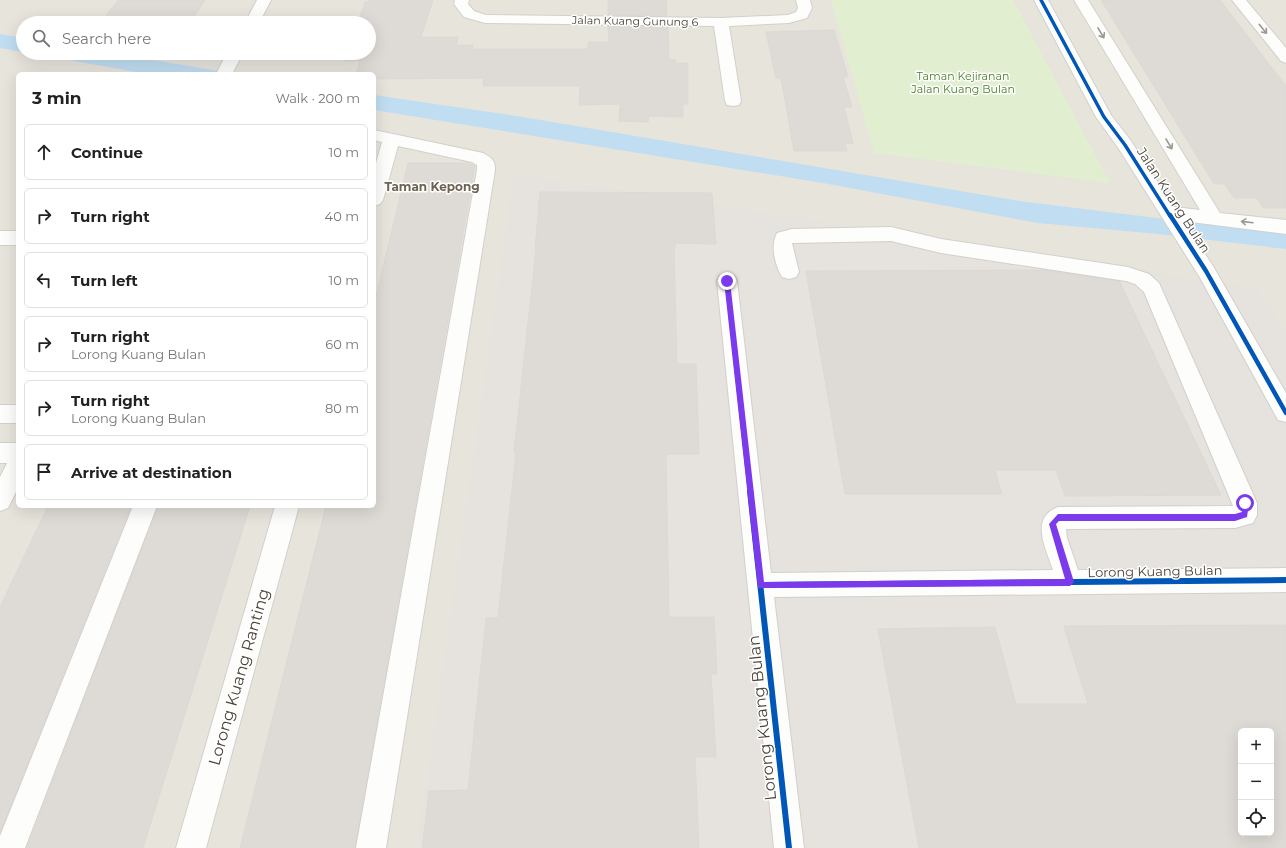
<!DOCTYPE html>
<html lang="en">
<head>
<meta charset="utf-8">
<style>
	body { margin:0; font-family:Montserrat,sans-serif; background:#f2f2f2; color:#222 }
	.controls { position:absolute; right:12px; bottom:12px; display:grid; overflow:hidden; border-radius:6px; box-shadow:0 4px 16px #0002 }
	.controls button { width:36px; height:36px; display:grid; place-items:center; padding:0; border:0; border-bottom:1px solid #e0e0e0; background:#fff; color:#222; font:20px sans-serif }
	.stop { position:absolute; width:12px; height:12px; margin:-9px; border:3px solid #7c3aed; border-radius:50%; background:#fff }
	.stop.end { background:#7c3aed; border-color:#fff; box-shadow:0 1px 4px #0008 }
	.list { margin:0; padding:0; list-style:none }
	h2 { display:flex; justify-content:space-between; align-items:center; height:52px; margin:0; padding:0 16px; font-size:17px }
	h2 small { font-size:13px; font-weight:400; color:#767676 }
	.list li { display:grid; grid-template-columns:26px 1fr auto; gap:12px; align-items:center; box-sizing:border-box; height:56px; margin:0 8px 8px; padding:0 8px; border:1px solid #e0e0e0; border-radius:6px }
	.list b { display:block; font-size:15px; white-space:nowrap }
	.list p { margin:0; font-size:13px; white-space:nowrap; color:#767676 }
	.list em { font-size:13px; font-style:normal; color:#767676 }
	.icon { flex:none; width:22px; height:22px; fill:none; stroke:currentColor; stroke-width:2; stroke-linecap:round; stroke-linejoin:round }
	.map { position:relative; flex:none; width:1286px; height:848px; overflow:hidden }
	.search { position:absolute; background:#fff; box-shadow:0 4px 16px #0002; left:16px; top:16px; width:360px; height:44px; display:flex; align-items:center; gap:10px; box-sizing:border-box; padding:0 14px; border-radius:22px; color:#767676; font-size:15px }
	.panel { position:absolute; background:#fff; box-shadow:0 4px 16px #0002; left:16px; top:72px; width:360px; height:436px; border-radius:6px }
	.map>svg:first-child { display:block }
	.residential { fill:#e7e4dc; fill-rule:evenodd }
	.industrial { fill:#e6e2de; fill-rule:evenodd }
	.green { fill:#e1eecf }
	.water { fill:#c0ddf1 }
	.building { fill:#dedbd6; stroke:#dcd9d4; fill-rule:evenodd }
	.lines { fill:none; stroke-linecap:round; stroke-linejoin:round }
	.minor-casing { stroke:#d2d0cb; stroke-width:2 }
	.minor { fill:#fdfdfc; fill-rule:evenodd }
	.cycleway-far2-casing { stroke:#fff; stroke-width:5.5 }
	.cycleway-far1-casing { stroke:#fff; stroke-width:7 }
	.cycleway-casing { stroke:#fff; stroke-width:8 }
	.cycleway-far2 { stroke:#0057b8; stroke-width:3.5 }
	.cycleway-far1 { stroke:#0057b8; stroke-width:4.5 }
	.cycleway { stroke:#0057b8; stroke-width:6 }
	.oneway { stroke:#9b9791 }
	.route { fill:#7c3aed }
	.labels { text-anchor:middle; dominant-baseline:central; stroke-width:3; stroke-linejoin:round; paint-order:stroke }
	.far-street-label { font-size:11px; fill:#4b4439; stroke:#fff }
	.far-park-label { font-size:11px; fill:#4a7f2a; stroke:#fff }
	.far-neighbourhood-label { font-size:12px; font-weight:bold; fill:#6e6250; stroke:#fff }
	.street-label { font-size:13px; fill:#4b4439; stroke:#fff }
	.near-street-label { font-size:16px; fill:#4b4439; stroke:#fff }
</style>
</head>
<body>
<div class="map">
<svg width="1286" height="848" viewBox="0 0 1286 848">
	<rect width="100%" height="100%" fill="#f4f2ee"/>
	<!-- residential -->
	<path class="residential" d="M0,0H1286V848H0ZM23,23H369V53H23ZM18,74H374V506H18ZM1241,731H1271V833H1241Z"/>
	<!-- industrial -->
	<path class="industrial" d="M514,174L1259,289L1286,334V848H417ZM1241,731H1271V833H1241Z"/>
	<!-- green -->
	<polygon class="green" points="831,0 1013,0 1110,183 874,153"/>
	<!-- water -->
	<g class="water">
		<polygon points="0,34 23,38 23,52 0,48"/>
		<polygon points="30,53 111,53 237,74 147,74"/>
		<polygon points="374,95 517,116 1019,201 1286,234 1286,249 1158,234 1038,223 823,183 374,110"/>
	</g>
	<!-- building -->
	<g class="building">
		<polygon points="118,0 205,0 190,23 101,23"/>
		<polygon points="369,0 433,0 421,37 458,37 456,45 473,45 472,49 582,49 588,48 588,42 609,42 608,26 668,27 669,59 676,60 676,63 688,63 688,104 683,104 683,117 649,116 648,122 619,121 620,104 579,105 580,86 483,86 484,78 374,79 374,74 356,73 360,61 345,61 348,53 369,53 369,23 358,23 365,2 368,2"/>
		<polygon points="608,0 666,0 667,16 608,15"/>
		<polygon points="1101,0 1220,0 1286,86 1286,208 1263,208 1257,198 1234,198 1225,184 1214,184"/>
		<polygon points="834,30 848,77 843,77 852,107 844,107 853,143 845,144 847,151 794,151 781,78 776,78 766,32"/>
		<polygon points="408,163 468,163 475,166 355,848 240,848 326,506 374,506 374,305"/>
		<polygon points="540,192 712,193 716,244 675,243 675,250 674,250 677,364 696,364 699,454 666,454 669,617 714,617 717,674 711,674 716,757 695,757 699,848 422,848 429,791 468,790 486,618 498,618 516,452 514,452 536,250 535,250"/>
		<polygon points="1043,270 1119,281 1221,495 1065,496 1056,470 995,470 1002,494 845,494 806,271"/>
		<polygon points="48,506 131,506 0,832 0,607"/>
		<polygon points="158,506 250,506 143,848 27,848"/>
		<path d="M1286,625V848H919L878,629L995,627L1016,704H1088L1064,626ZM1241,731H1271V833H1241Z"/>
	</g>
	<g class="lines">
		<!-- minor casing -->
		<g class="minor-casing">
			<g id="minor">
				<polygon points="257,0 271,0 259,23 245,23"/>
				<polygon points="455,0 469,0 468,4 474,11 486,15 721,18 788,15 796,12 798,8 796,0 810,0 812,8 807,18 789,23 729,26 741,101 739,105 733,106 727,105 725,101 714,26 485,23 464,17 454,4"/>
				<polygon points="1034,0 1048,0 1111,115 1131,141 1174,207 1200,210 1074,0 1088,0 1220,213 1286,220 1286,234 1183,221 1213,266 1286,393 1286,422 1278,420 1199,276 1119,149 1096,117"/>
				<polygon points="1232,0 1246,0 1286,48 1286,63 1281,61"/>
				<polygon points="227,53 243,53 232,74 216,74"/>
				<path d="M374,130L483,153C492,158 495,160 495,170L386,848H356L477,170V165L472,162L398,146L383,200L380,204L374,206V170L382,142L374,140Z"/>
				<path d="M891,227L941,239L1128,267L1149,274L1159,283L1257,503V515L1253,523L1235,528L1066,529L1067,538L1078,570L1286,568V592L774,597L804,848H774L717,281L720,276L727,274L734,276L737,281L771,573L1053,570C1046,549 1029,518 1058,507L1233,506L1144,292L1135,284L1126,281L941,253L891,241L792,243L799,272L796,277L789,279L782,277C775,265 770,246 777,233L792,229Z"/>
				<rect x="0" y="231" width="18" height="14"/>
				<rect x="0" y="405" width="18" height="18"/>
				<polygon points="0,443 18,443 18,488 8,508 0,511 0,477 7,463 0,463"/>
				<polygon points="133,506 157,506 25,848 0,848 0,836"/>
				<polygon points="275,506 299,506 206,848 176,848"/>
			</g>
		</g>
		<!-- minor -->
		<use href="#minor" class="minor"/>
		<!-- cycleway-far2 casing -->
		<g class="cycleway-far2-casing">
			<polyline id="cycleway-far2" points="1041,0 1104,117 1125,145 1170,216"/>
		</g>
		<!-- cycleway-far1 casing -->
		<g class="cycleway-far1-casing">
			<g id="cycleway-far1">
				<polyline points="1170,215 1206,271 1286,413"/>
				<polyline points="727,281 750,492"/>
			</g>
		</g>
		<!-- cycleway casing -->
		<g class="cycleway-casing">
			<g id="cycleway">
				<polyline points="750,491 789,848"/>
				<polyline points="761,585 1286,580"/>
			</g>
		</g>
		<!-- cycleway-far2 -->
		<use href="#cycleway-far2" class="cycleway-far2"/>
		<!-- cycleway-far1 -->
		<use href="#cycleway-far1" class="cycleway-far1"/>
		<!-- cycleway -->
		<use href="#cycleway" class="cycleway"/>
	</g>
	<!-- one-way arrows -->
	<defs><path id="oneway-shaft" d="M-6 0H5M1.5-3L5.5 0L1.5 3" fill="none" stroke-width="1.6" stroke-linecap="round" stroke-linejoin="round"/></defs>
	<g class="oneway">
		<use href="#oneway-shaft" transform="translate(1263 29) rotate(51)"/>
		<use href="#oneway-shaft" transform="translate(1101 33) rotate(59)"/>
		<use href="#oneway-shaft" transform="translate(1169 144) rotate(59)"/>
		<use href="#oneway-shaft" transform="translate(1247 222) rotate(-173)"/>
	</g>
	<!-- route -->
	<polygon class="route" points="727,279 730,281 764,582 1065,579 1049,524 1058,514 1235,514 1242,512 1242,503 1245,500 1249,503 1247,517 1235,521 1059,521 1056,524 1074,582 1070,586 758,588 724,281"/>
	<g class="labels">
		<!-- far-street labels -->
		<g class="far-street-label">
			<text transform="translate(635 21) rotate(1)">Jalan Kuang Gunung 6</text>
		</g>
		<!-- far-park labels -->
		<g class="far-park-label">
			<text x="963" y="76">Taman Kejiranan<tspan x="963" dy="13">Jalan Kuang Bulan</tspan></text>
		</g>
		<!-- far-neighbourhood labels -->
		<g class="far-neighbourhood-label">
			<text x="432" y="186">Taman Kepong</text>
		</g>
		<!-- street labels -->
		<g class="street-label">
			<text transform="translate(1174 200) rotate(57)">Jalan Kuang Bulan</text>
			<text transform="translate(1155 571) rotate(-1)">Lorong Kuang Bulan</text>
		</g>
		<!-- near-street labels -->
		<g class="near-street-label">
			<text transform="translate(239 677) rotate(-74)">Lorong Kuang Ranting</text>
			<text transform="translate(762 718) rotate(-96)">Lorong Kuang Bulan</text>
		</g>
	</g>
</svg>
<div class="controls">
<button>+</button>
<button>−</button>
<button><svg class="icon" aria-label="locate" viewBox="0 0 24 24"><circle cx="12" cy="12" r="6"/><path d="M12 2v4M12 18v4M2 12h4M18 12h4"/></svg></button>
</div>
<div class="stop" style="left:1245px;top:503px"></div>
<div class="stop end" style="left:727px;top:281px"></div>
<div class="search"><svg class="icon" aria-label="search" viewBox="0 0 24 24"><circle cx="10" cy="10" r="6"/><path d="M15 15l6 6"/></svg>Search here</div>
<section class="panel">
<h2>3 min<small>Walk · 200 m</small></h2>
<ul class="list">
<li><svg class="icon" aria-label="ahead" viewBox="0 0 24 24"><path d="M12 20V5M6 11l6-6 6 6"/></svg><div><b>Continue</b></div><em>10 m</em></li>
<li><svg class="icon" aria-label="right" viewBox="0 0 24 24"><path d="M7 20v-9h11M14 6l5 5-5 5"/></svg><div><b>Turn right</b></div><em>40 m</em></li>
<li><svg class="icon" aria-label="left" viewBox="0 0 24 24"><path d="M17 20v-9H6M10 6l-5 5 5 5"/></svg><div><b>Turn left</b></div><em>10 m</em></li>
<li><svg class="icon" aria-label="right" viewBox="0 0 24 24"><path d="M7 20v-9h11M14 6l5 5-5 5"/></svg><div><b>Turn right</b><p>Lorong Kuang Bulan</p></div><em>60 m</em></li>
<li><svg class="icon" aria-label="right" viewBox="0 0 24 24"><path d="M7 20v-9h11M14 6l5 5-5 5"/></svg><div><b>Turn right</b><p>Lorong Kuang Bulan</p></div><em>80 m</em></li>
<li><svg class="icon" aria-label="arrive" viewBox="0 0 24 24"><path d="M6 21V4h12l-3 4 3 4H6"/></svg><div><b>Arrive at destination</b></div></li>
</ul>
</section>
</div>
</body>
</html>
